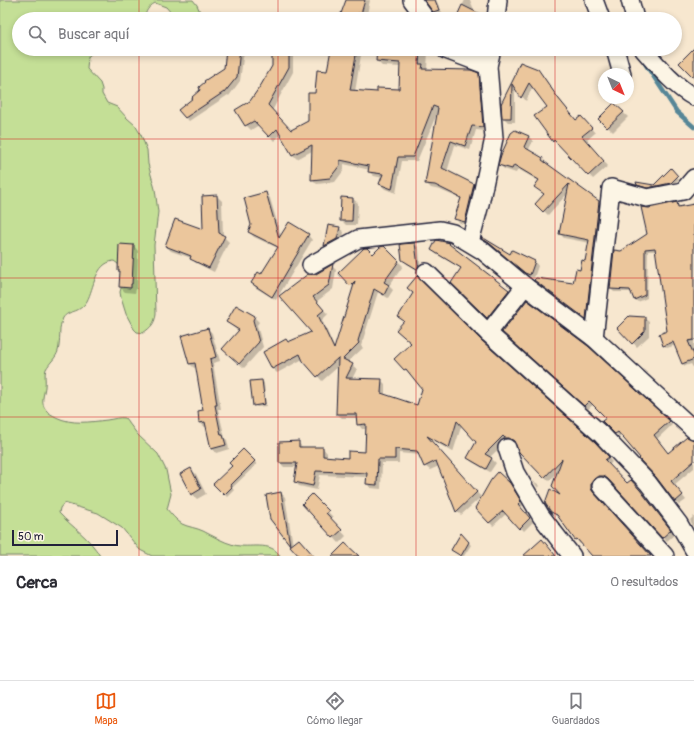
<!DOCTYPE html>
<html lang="es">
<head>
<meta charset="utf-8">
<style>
	body { margin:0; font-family:Pangolin,sans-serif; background:#f7f7f7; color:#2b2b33 }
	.compass { position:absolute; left:598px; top:68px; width:36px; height:36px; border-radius:50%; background:#fff; box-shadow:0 2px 6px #0003; rotate:137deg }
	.scale { position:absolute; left:12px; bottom:10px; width:106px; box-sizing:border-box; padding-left:4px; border:2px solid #22223b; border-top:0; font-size:11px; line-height:14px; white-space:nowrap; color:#22223b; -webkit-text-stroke:3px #fcf5e5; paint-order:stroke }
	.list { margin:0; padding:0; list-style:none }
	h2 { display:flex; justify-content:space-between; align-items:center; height:52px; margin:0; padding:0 16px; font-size:17px }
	h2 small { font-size:13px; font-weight:400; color:#7c7c81 }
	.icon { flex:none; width:22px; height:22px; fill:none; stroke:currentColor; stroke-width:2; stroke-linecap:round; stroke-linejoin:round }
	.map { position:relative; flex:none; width:694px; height:556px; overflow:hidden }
	.search { position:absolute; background:#fff; box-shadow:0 2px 6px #0003; left:12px; right:12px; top:12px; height:44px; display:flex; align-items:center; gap:10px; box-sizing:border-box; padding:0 14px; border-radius:22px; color:#7c7c81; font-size:15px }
	.sheet { height:124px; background:#fff }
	nav { display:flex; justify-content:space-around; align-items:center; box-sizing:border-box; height:56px; border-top:1px solid #e1e1e2; background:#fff; font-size:11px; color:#7c7c81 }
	nav a { display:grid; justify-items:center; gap:2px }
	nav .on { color:#ea580c }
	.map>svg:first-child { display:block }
	.green { fill:#c4df96; stroke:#738068 }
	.shadow { fill:#0003 }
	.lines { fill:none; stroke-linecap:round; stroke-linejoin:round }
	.stream { stroke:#568697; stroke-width:4.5 }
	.building { fill:#ebc69c; stroke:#22223b }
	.minor-casing { stroke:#22223b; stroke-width:20 }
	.minor { stroke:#fcf5e5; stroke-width:17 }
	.grid { fill:none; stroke:#d62828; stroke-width:1; stroke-opacity:0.55 }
</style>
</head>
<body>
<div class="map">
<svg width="694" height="556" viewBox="0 0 694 556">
	<rect width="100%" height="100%" fill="#f7e7cf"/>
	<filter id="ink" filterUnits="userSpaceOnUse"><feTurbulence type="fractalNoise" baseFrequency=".025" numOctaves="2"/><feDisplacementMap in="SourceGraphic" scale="8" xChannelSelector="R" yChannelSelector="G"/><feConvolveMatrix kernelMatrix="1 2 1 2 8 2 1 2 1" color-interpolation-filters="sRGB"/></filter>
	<g filter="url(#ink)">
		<!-- green -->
		<path class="green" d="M0,0H193L197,5L203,19H173V15L166,7L155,3C148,7 146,11 144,19H19V49H95L88,57L87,69L100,83L102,89V94L107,103L117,107L127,118L135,125L141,135L147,150L148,164L155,189L158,212L154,245L156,313C155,324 151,327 143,333L137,332L134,329L126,314L121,298L120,292L123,281L118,264L114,261C95,263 94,288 87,301C78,315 69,309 63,318C58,327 61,341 58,351C56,358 50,362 46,369C44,374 46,381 45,387C44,395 40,403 46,410C49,414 53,415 56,417C72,425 90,422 107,420C114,419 119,417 125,418L138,435L158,454L166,470L171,494L167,509C171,514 176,520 182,524C188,527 197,528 203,531C213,536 223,542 234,545C249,549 271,540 280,556H152L140,550L122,528L98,513L64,503L60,508L59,513C74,529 89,537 100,556H0Z"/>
		<!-- shadow -->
		<g class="shadow">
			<polygon points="347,0 370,0 366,19 339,19 341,12 343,13"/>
			<polygon points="426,0 436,0 445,19 437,19 435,13"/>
			<polygon points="465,0 470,0 475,12 486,19 456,19"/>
			<polygon points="394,12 407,12 414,19 395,19"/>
			<polygon points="227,49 242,49 244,51 240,81 229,96 228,95 189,121 179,110 194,99 225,69"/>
			<polygon points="273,49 291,49 290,52 293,55 293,72 272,111 291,131 309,121 316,94 328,72 332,49 362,49 355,92 378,93 400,90 401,67 382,66 377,61 378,49 443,49 441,51 428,50 427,70 478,74 483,79 487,131 476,130 470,150 455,145 447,172 473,185 478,190 469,226 460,223 455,218 461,199 440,190 431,188 426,183 438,111 417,161 402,161 396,193 385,189 380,184 383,178 374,176 369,172 370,170 344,164 344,170 335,182 317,184 312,179 312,151 297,159 293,155 281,134 274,141 259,125 251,130 246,125 251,101 273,66"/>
			<polygon points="467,49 488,49 486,56"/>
			<polygon points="538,70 576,121 585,121 595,133 586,141 608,166 593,179 559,143 558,145 554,141 536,116 548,107 533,86 526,101 515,88 515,122 508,122 503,117 502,105 517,74"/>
			<polygon points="614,104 628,117 613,132 599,119"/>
			<polygon points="529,137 533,141 528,151 543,159 547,163 546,164 603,206 590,322 535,280 574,285 586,262 590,243 564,238 560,234 568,193 548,215 537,204 545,195 535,187 539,181 518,169 516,173 504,169 500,165"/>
			<polygon points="671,169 679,179 673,185 650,189 640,187 638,184 654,186"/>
			<polygon points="265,193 270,198 281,236 308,235 312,240 276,300 256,288 252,283 261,275 278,248 254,237 249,232"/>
			<polygon points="217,196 222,201 223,236 229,242 214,272 196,263 191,258 171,251 166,246 204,231"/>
			<polygon points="353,199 358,203 357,225 346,225 341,220"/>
			<polygon points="677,203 680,207 694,205 694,369 691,364 685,366 682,363 676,345 667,348 664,345 668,332 656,251 648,251 647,298 638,302 634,299 632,292 614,292 611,289 621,252 648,234 649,209"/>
			<polygon points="329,226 339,228 344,232 342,244 330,250 325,246"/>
			<polygon points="483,239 511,256 513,252 535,262 538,266 534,278 529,276"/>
			<polygon points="449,243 453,248 513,295 492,321 453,283 462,269 436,254 432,249"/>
			<polygon points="415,244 419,248 421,272 407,264 403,259"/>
			<polygon points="134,246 138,251 137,289 136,289 135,293 125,292 120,287 121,272 119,270"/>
			<polygon points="384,247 403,266 389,286 393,290 388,298 378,292 361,346 363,348 348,362 357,369 352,379 381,380 385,384 385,396 418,406 423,389 410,373 409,373 395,359 412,343 405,322 399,317 481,341 599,448 612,462 609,465 627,484 631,481 645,495 674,535 667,541 613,482 609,480 603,480 595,488 595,494 598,498 651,556 594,556 582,542 580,544 576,539 561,518 556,516 552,512 564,498 558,472 549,481 520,452 516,443 511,442 508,440 490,457 496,463 490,472 472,462 468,458 478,442 462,424 453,452 428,438 481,497 461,515 457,511 439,466 430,470 425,466 420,455 399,453 399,463 382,463 381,489 371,488 367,484 367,477 320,475 317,490 299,486 295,482 298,467 284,467 280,463 298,442 303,448 323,448 327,453 327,457 349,459 366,453 367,429 362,429 358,424 358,418 342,418 337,414 339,366 322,381 303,359 277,373 273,369 264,353 313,332 280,296 332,266 336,270 333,289 316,302 328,314 322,320 335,349 354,288 339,273 373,255"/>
			<polygon points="254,317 259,322 257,325 263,347 244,368 228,353 239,332 227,322"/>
			<polygon points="644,318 649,322 649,336 637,347 619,328"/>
			<polygon points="208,329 212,333 220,361 213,363 221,409 218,409 225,438 227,440 229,449 216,453 212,448 207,427 205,427 200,423 204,411 196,367 194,368 190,364"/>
			<polygon points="507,335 669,422 672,425 657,439 668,454 694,442 694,468 674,485 686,500 679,505 675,501 622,436 620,437 603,422 608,418 594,404 588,409"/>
			<polygon points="262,381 264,383 266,406 257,407 254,405"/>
			<polygon points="243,451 257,464 232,488 234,490 227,497 215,484 233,466"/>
			<polygon points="191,470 196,474 206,494 197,499 192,494"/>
			<polygon points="498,473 513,488 523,505 521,508 533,522 524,531 507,513 493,526 476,508"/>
			<polygon points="533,481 538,484 540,486 538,488"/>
			<polygon points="281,493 285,497 293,545 314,556 300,556 271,519"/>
			<polygon points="312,496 333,517 330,519 346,536 339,543 304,504"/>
			<polygon points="694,516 694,528 690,520"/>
			<polygon points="461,535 471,545 464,556 461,556 452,550"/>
		</g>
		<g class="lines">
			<!-- stream -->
			<polyline class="stream" points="644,62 677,112 694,127"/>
		</g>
		<!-- building -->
		<g class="building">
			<polygon points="346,0 365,0 361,14 358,13 357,19 339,19"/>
			<polygon points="424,0 435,0 439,10 433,12"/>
			<polygon points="462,5 486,17 486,19 464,19 457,16"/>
			<polygon points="694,48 694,78 679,63"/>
			<polygon points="226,49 240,49 237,77 224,93 224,92 185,118 178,110 193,98 192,97 200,90 199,87 205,82 204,81 224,68"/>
			<polygon points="331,49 357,49 350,90 377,92 377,88 399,89 400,63 376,61 377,49 420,50 419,64 423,64 422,69 471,70 479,73 483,127 472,126 465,146 451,141 442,168 474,184 465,222 454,219 461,198 435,185 425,184 438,108 433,106 413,157 398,157 392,189 379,184 383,174 368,172 369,166 340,160 340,165 330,178 311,180 312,145 292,155 277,129 269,137 254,121 245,126 235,110 250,101 261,85 272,66 272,50 289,50 289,67 268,105 291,130 308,121 308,93 315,93 317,70 327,71"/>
			<polygon points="520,62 538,69 558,98 576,120 581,116 592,128 582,136 604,161 588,176 554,140 553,142 534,116 547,107 529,83 521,98 512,84 511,118 502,118 501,104 516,74 515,74"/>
			<polygon points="614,103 624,112 607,128 598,119"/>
			<polygon points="515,130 529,136 524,147 543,158 542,160 599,201 586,319 534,280 536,278 573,283 576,269 580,270 582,260 585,261 589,240 559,234 569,184 543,212 535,204 544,194 534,187 539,180 514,165 512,169 498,165 501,155 511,133"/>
			<polygon points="671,168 678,176 671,183 647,188 637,185 636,182 654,185"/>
			<polygon points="266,192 279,238 289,222 309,234 272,297 251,283 258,272 261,274 278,247 248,232 251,225 244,198"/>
			<polygon points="217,195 219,233 225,236 209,268 190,259 191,256 165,246 175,219 203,229 202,196"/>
			<polygon points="341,197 353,198 352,221 340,221"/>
			<polygon points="677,202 678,207 694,204 694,340 688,341 694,355 694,359 682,364 673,342 663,346 659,334 667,331 655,248 645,249 645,295 634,300 630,290 610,289 614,250 621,251 647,234 641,207 649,208"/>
			<polygon points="328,225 340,227 337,239 324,246"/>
			<polygon points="482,237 510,254 512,250 535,261 530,275 525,273 489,243 481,238"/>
			<polygon points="436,240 450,243 449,244 509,290 487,318 451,283 461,268 431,250"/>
			<polygon points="415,243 418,266 417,269 402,260 400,244"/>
			<polygon points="119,244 134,245 132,284 131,284 131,288 119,287 120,271 118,271"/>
			<polygon points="384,246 399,261 384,282 389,285 384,295 374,289 358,341 359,343 343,359 353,364 346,378 382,379 381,393 417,405 422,389 406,369 404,370 394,359 411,343 396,330 404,321 398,317 413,293 407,288 417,276 481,340 595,442 609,457 605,460 627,483 631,480 640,490 671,530 662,538 608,479 604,476 598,476 594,479 591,483 591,489 594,493 651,556 592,556 577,539 575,540 557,515 551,512 545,503 550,489 560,495 552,486 562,459 544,478 519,452 514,441 509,438 505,438 503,436 485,454 492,458 486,469 467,458 476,442 457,421 449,448 427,436 477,492 456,512 436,461 424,467 417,451 395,449 395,459 378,459 377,485 366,484 367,473 343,472 316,471 313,486 294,482 297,463 279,463 279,442 299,441 299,447 323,447 323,456 348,458 348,451 365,452 366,424 357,425 356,414 336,414 338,358 317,377 303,361 300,354 272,369 263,352 286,339 288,342 311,332 279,296 308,274 316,274 333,264 329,285 313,297 324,310 318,315 334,349 355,281 350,286 338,273 364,248 367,248 373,254 380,247"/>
			<polygon points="527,300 588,346 670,421 654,435 668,453 687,437 694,440 694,461 671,481 683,495 675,502 656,477 639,459 640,458 618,432 615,434 602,421 606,418 589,401 584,406 502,332"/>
			<polygon points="236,305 255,316 253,320 259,342 239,364 222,349 239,330 226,322"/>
			<polygon points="629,316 645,317 645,331 632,344 617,328"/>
			<polygon points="208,328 216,357 210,359 217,405 215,405 221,435 223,435 226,445 211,449 205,422 199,423 198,411 203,410 195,363 189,364 181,336"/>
			<polygon points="262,380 265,404 253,406 250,381"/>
			<polygon points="243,449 255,461 231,485 232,487 224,495 213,484 232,466 229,463"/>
			<polygon points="191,468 201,489 191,495 180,474"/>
			<polygon points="498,472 510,483 521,501 518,504 530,518 519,529 503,511 489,523 475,508 491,480"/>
			<polygon points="281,492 290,545 270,519 266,495"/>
			<polygon points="312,494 329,511 326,513 342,530 333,538 302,504"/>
			<polygon points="461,533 469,542 461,556 451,550"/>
			<polygon points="299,539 314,556 299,556 290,546"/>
			<polygon points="542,539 556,556 523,556"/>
			<polygon points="345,543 359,556 332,556"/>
		</g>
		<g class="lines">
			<!-- minor casing -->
			<g class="minor-casing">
				<g id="minor">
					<polyline points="412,0 426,19"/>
					<polyline points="594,0 601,19"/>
					<polyline points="630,0 635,19"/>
					<polyline points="496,19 498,0"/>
					<polyline points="446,49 446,50 488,66"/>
					<polyline points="615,49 622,74"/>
					<path d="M643,49C657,65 675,87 694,97"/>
					<polyline points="470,242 480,204 494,138 488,66 492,49"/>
					<polyline points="311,265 358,239 440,230 453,233 483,251 525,286 594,338 694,430"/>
					<polyline points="426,272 488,333 602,435 648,483 679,524 694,550"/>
					<polyline points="488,333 525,286"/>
					<polyline points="594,338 611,188 647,198 683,191 694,178"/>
					<polyline points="507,448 515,472 541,516 572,556"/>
					<polyline points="601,486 665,556"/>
				</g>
			</g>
			<!-- minor -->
			<use href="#minor" class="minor"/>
		</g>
	</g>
	<!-- grid -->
	<path class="grid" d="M139,0V19M278,0V19M416,0V19M555,0V19M139,49V556M278,49V556M416,49V556M555,49V556M0,139H694M0,278H694M0,417H694"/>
</svg>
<svg class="compass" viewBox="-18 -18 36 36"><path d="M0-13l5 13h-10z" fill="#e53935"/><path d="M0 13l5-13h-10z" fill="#7c7c81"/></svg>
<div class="scale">50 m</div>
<div class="search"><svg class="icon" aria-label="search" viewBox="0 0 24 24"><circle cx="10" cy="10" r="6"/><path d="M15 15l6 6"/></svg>Buscar aquí</div>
</div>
<section class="sheet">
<h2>Cerca<small>0 resultados</small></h2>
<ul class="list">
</ul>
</section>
<nav>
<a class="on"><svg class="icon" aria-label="map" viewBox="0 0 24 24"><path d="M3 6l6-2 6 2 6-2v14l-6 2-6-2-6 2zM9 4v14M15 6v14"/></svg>Mapa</a>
<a><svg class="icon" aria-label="directions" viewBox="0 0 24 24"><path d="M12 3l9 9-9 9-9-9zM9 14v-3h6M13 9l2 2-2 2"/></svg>Cómo llegar</a>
<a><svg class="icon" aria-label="saved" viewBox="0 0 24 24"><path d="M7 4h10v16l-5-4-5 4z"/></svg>Guardados</a>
</nav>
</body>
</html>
